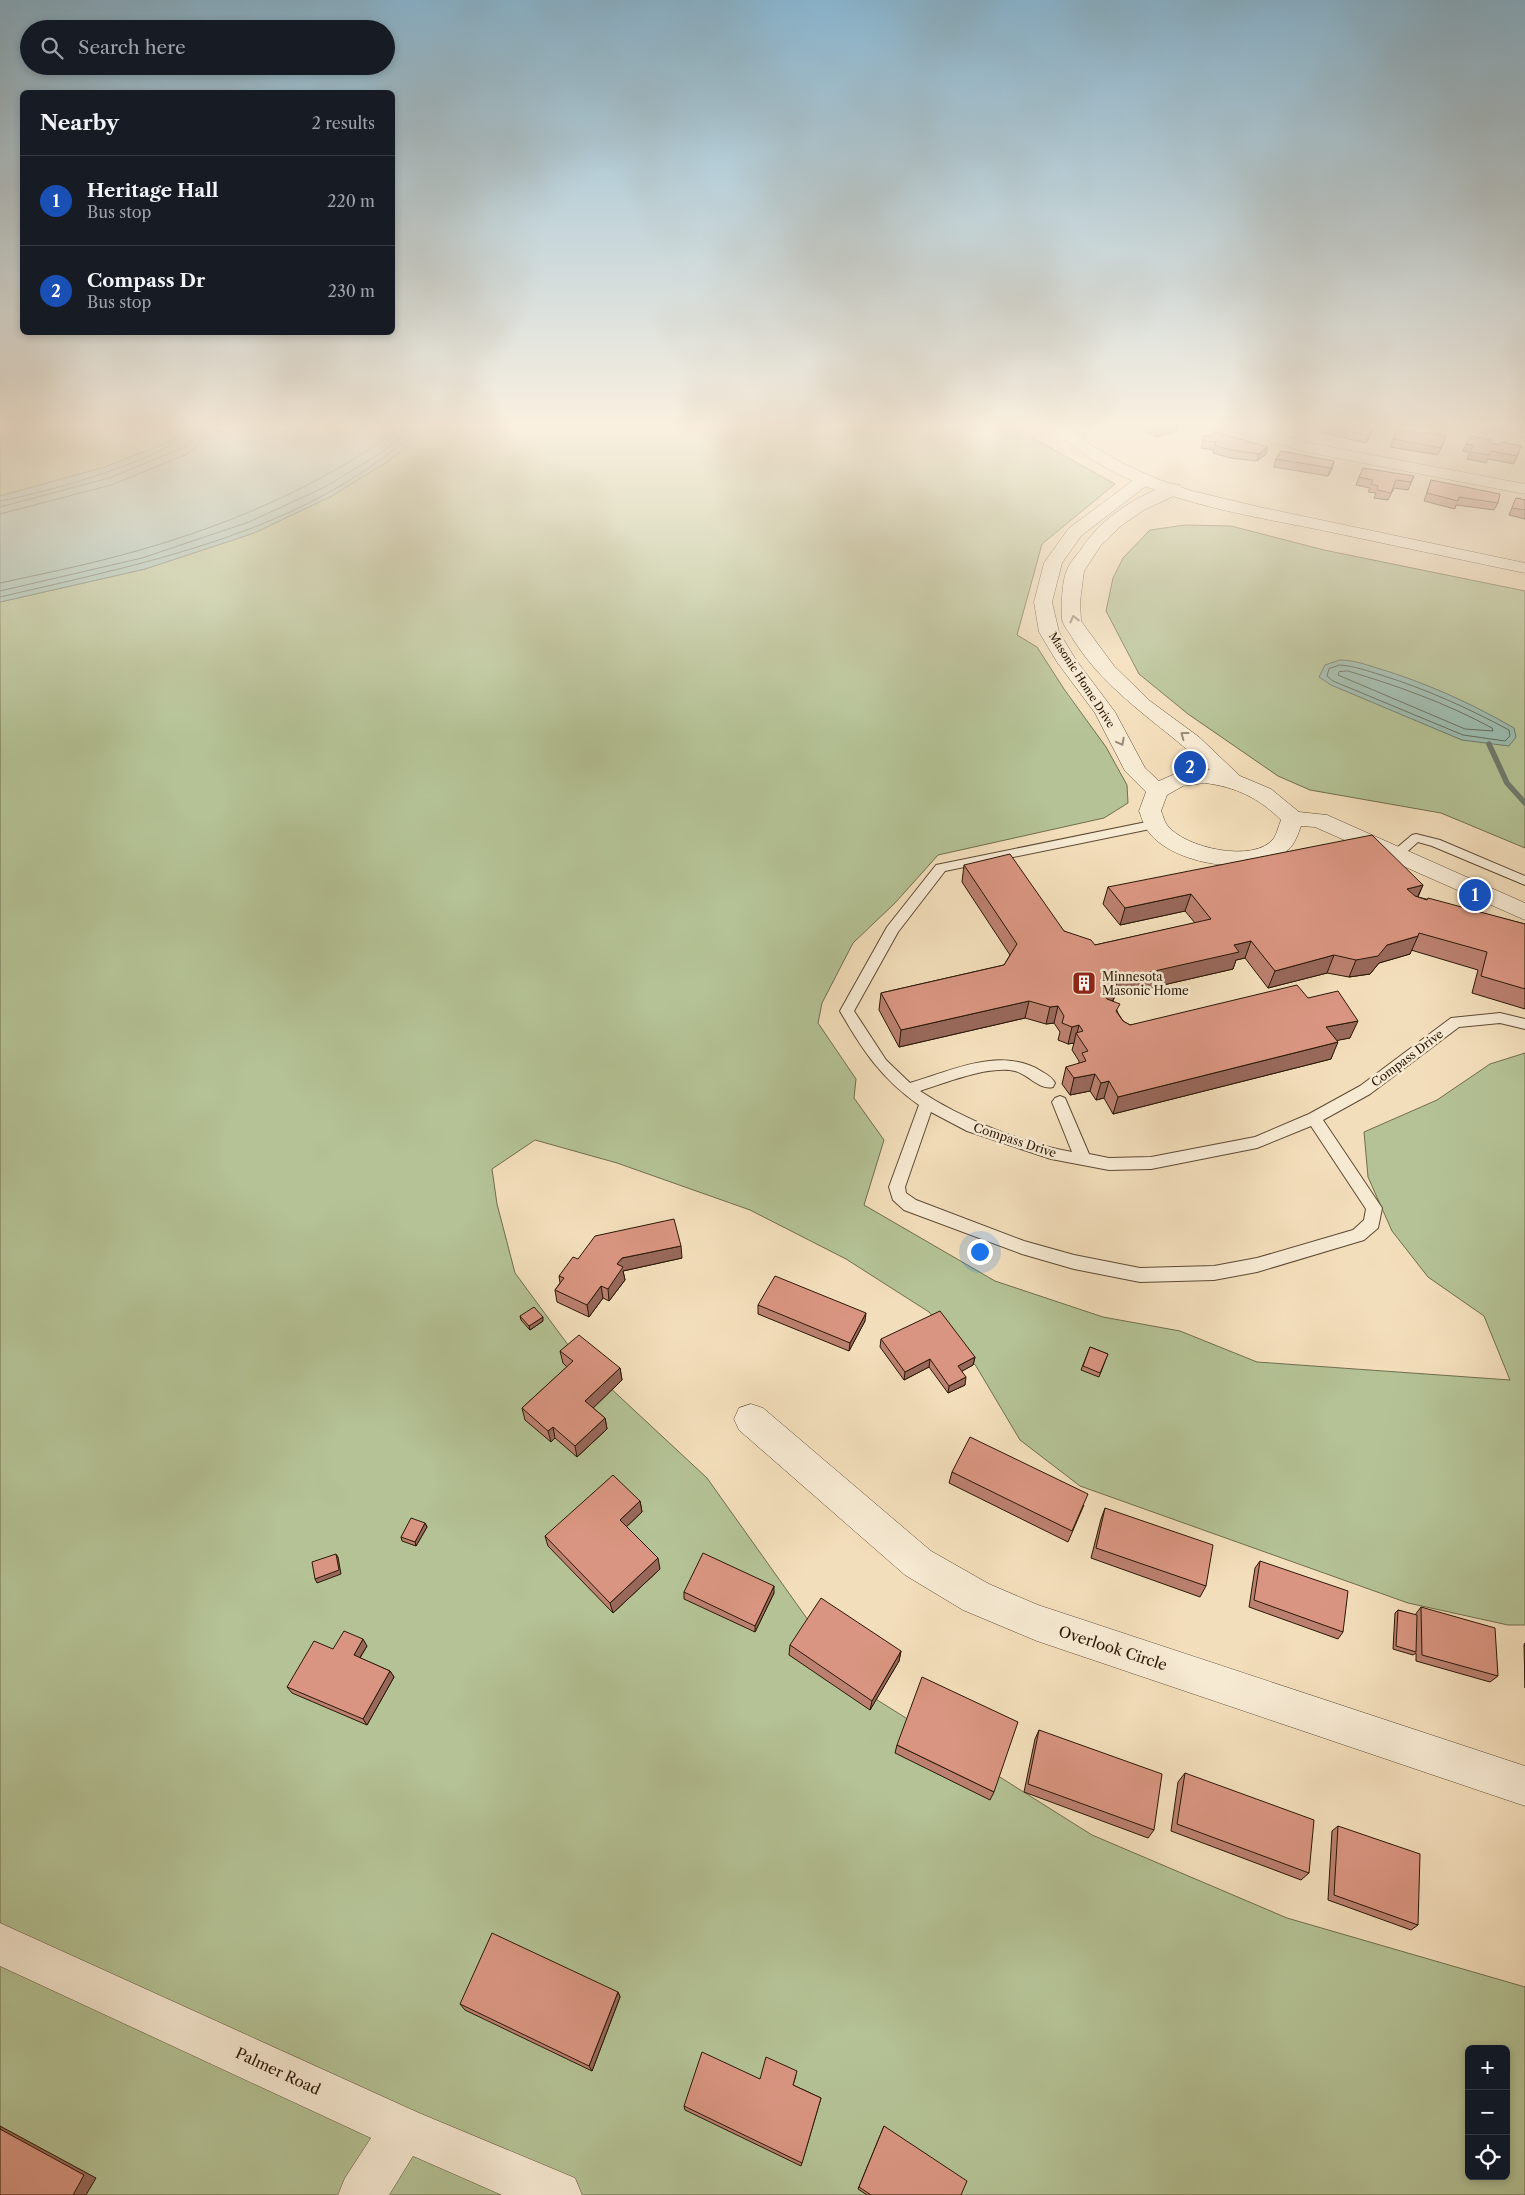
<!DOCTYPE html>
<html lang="en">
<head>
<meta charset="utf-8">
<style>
	body { margin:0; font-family:"Libre Caslon Text",serif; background:#20242c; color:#f1f3f6 }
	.controls { position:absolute; right:15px; bottom:15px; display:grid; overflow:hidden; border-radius:8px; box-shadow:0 2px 8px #0003 }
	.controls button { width:45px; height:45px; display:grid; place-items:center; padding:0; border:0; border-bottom:1px solid #363941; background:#171b24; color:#f1f3f6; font:25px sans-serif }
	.you { position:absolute; left:979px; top:1251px; width:18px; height:18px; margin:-12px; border:4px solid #fff; border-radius:50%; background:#1a73e8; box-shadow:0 0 0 8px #1a73e833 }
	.badge { display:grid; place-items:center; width:32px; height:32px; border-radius:50%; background:#c59692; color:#fff; font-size:16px; font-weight:700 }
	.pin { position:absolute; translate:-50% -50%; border:2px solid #fff; box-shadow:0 1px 5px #0006 }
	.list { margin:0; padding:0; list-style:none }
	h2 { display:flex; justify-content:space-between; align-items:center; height:65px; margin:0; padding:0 20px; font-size:21px }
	h2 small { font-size:16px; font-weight:400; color:#9ea1a6 }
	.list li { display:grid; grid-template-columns:32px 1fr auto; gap:15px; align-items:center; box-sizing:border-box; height:90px; padding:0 20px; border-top:1px solid #363941 }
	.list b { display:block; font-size:19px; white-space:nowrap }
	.list p { margin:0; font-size:16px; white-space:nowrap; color:#9ea1a6 }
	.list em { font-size:16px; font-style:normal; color:#9ea1a6 }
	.icon { flex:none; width:28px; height:28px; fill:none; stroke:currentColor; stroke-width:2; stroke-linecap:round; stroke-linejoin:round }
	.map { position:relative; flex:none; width:1525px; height:2195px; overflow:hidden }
	.search { position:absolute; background:#171b24; box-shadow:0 2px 8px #0003; left:20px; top:20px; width:375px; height:55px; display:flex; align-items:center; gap:12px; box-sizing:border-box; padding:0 18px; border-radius:28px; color:#9ea1a6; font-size:19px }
	.panel { position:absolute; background:#171b24; box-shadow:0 2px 8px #0003; left:20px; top:90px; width:375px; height:245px; border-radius:8px }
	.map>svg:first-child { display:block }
	.green { fill:#b4c295; stroke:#706d4e; fill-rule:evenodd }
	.water { fill:#9bbcb0; stroke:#6e7a6c }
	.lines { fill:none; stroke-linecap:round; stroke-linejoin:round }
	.shore { stroke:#636a5b; stroke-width:1 }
	.stream { stroke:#6e7a6c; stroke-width:5.5 }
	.service-casing { stroke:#5d4a33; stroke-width:2 }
	.minor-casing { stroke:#5d4a33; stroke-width:1 }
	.tertiary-casing { stroke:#5d4a33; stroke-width:1 }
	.service { fill:#f7ead3; fill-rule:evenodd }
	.minor { fill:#f7ead3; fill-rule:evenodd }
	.tertiary { fill:#f7ead3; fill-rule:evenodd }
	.wall { fill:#bb806f; stroke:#2b1806 }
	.shaded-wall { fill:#98685a; stroke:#2b1806 }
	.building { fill:#d99581; stroke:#2b1806 }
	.oneway { stroke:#9b8c77 }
	.labels { text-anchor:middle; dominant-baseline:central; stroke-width:5; stroke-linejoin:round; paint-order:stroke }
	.far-street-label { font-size:11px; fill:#2b1806; stroke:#f7ead3 }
	.poi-label { font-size:12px; fill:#2b1806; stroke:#f7ead3; text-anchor:start }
	.street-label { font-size:12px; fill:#2b1806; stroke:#f7ead3 }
	.near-street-label { font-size:15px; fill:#2b1806; stroke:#f7ead3 }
</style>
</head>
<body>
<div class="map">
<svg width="1525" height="2195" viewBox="0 0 1525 2195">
	<rect width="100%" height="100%" fill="#f3debb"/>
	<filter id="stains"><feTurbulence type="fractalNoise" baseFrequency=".004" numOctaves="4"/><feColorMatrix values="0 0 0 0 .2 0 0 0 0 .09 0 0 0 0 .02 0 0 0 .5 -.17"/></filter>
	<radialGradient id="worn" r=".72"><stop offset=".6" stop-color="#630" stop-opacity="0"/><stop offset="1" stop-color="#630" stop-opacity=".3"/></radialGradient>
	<!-- green -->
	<g class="green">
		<polygon points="0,428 192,428 178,438 105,467 0,496"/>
		<path d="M429,428H1024L1038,441L1115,484L1042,544L1017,635L1037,647L1064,689L1106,747L1127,785L1128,803L1104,818L938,855L895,903L853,943L822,1003L818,1023L856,1079L854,1098L884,1140L864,1205L995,1281L1103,1317L1180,1331L1257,1362L1510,1380L1484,1316L1428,1277L1392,1231L1368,1177L1364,1132L1437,1100L1490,1064L1525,1053V1625H1508L1408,1603L1080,1486L1020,1440L976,1366L929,1312L846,1259L750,1210L617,1163L535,1140L492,1169L497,1204L515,1273L577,1357L707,1478L855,1686L1092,1835L1287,1918L1525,1987V2195H0V602L145,569L254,533L330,497L387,462ZM1469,2049H1506V2176H1469Z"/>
		<polygon points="1185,525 1231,526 1324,550 1525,591 1525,848 1441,813 1310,790 1278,776 1188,714 1139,674 1106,611 1113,578 1123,558 1150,530"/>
	</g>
	<!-- water -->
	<g class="water">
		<polygon points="192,428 429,428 387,462 330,497 254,533 145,569 0,602 0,496 105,467 178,438"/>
		<path d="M1340,660C1353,660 1364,664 1377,668C1424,682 1471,703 1514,728L1516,737L1509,746L1462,740L1331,685L1319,677L1325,665Z"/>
	</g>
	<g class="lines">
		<!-- shore -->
		<g class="shore">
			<path d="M0,501C44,493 166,460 194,428"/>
			<polyline points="0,507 109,478 183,448 197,437 200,428"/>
			<polyline points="0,514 111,485 185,455 203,442 208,428"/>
			<path d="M0,583C41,574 82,566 122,555C223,528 317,488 401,428"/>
			<polyline points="0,591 142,558 249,522 325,487 381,453 413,428"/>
			<path d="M0,597C111,571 227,548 328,493C362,474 392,452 422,428"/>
			<path d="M1340,665C1354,666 1368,671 1381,675C1426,689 1468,708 1509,730L1510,736L1505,741L1463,735L1333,681L1327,676L1329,669Z"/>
			<path d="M1348,671C1398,686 1446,703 1492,728L1493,731L1465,729L1338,675L1339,672Z"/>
		</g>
		<!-- stream -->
		<polyline class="stream" points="1489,744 1507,783 1525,803"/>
		<!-- service casing -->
		<g class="service-casing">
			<g id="service">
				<path d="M1156,820L1162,824L1160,827L945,871L898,932L854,1011L886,1060L910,1083C951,1071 1000,1046 1041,1071C1046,1074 1052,1077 1055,1083L1053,1087C1040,1091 1028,1074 1015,1071C989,1065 945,1083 920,1091C962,1119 1022,1143 1072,1152L1052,1102L1055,1098L1060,1096L1065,1098L1089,1154L1109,1158L1151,1157L1255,1137L1309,1114L1360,1086L1451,1018L1500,1013L1525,1019V1029L1500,1023L1459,1027L1370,1094L1323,1120L1382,1208L1378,1228L1364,1240L1257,1272L1214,1280L1140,1282L1074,1269L1022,1254L904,1210L893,1200L889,1187L919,1105C881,1078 863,1051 840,1011L887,927L936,865ZM931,1112L967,1131L1051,1159L1109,1170L1151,1169L1257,1148L1311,1126L1366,1209L1364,1220L1353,1230L1257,1258L1214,1266L1140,1268L1074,1255L1024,1241L916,1200L906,1193L905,1187Z"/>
				<polygon points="1416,834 1440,840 1525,876 1525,885 1432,846 1418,842 1401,857 1393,857 1391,854 1393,851 1412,835"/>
			</g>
		</g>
		<!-- minor casing -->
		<g class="minor-casing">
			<g id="minor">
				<polygon points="1236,428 1260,428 1309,443 1525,484 1525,494 1306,452 1239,431"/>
				<path d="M1145,474L1151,476L1153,479L1151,482L1081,536L1062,563L1052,602L1059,632L1076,660L1115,712L1145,768L1159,781L1177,773L1210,770C1164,726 1107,694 1073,639C1070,633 1063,626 1062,619C1061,607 1062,580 1067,570C1070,562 1077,555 1082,548C1100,519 1141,492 1174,484L1180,485L1182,489L1180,493L1144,510L1122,525L1101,545L1084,571L1080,602L1081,621L1114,666L1150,701L1199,737L1240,776L1271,789L1299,812L1327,815L1525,903V920L1315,827L1301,826C1298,834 1295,844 1288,850C1255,877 1179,866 1151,835C1145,828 1142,819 1139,811L1146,792L1125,771L1095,713L1057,662L1039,632L1034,602L1044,563L1069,528L1139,476ZM1205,783C1236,787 1259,798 1281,820C1279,825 1277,833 1274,838C1255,864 1184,848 1167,825C1164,821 1163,815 1161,811L1167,795L1183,786Z"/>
				<polygon points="751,1404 763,1408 931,1551 989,1584 1038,1605 1525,1766 1525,1806 1037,1641 963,1610 905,1575 739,1430 734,1419 739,1408"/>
				<polygon points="0,1923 419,2113 575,2178 582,2195 502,2195 413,2156 389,2195 338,2195 345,2178 371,2138 0,1966"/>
			</g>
		</g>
		<!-- tertiary casing -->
		<g class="tertiary-casing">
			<path id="tertiary" d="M1052,428H1070L1093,446L1124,464L1157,479L1192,491L1259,507L1525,563V573C1463,560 1401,547 1340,534C1252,515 1144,503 1072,445C1066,440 1057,435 1052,428Z"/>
		</g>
		<!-- service -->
		<use href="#service" class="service"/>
		<!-- minor -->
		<use href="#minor" class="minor"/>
		<!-- tertiary -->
		<use href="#tertiary" class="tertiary"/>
	</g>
	<!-- wall -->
	<g class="wall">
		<polygon points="1140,428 1177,428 1177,431 1156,437"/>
		<polygon points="1321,428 1374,428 1372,433 1366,443 1320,432"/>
		<polygon points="1425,434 1446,436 1438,455 1390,447 1393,439"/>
		<polygon points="1204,436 1266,454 1257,461 1230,458 1213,453 1214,450 1201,448"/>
		<polygon points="1489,443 1500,445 1521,446 1514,464 1488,459 1486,463 1467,459 1469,453 1463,451 1466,444"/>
		<polygon points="1276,459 1334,461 1332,469 1328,476 1274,467"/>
		<polygon points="1414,476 1408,490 1394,488 1388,500 1374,498 1376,493 1368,492 1370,488 1356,485 1359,477"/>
		<polygon points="1431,480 1498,503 1494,510 1456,505 1455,509 1424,501"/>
		<polygon points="1516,498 1525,500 1525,519 1509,515"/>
		<polygon points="964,865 1064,931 1095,945 1195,923 1185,911 1120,925 1103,904 1108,887 1423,885 1418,897 1525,924 1525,1009 1472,993 1478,970 1411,950 1410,954 1379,963 1370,974 1349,977 1327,973 1268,988 1245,958 1236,960 1233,969 1115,996 1113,1001 1118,1013 1123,1021 1130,1025 1308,998 1350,1038 1337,1040 1331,1059 1113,1114 1104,1098 1096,1100 1090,1091 1070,1095 1062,1084 1066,1067 1079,1064 1079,1061 1072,1050 1074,1043 1068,1044 1058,1040 1060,1032 1054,1023 1046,1024 1025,1018 899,1047 879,1010 881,993 1004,965 1010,955 962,882"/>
		<polygon points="682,1258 623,1271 625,1280 609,1301 603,1298 589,1317 557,1302 555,1290 560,1283 559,1276 578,1259"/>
		<polygon points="758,1305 865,1321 849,1351 758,1314"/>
		<polygon points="520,1316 543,1321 530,1330 521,1320"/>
		<polygon points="881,1339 975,1357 973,1365 962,1371 965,1385 948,1393 929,1367 904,1380 880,1347"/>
		<polygon points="1090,1347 1108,1354 1099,1377 1081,1370"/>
		<polygon points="560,1351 620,1368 622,1380 593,1408 605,1418 607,1429 577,1457 555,1438 551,1442 525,1420 522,1408 567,1367 563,1363"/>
		<polygon points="952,1472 1084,1505 1068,1542 949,1483"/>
		<polygon points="640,1501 642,1512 626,1527 660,1569 613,1613 548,1546 545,1536"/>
		<polygon points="1105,1508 1206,1586 1200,1597 1091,1558 1101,1519"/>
		<polygon points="425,1523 427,1527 416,1546 402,1541 401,1537"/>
		<polygon points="1260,1561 1343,1632 1338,1639 1249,1607 1255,1568"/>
		<polygon points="684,1592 774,1593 755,1632 684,1599"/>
		<polygon points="1421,1607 1498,1676 1490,1682 1416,1661 1416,1653 1413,1655 1393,1649 1395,1613 1398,1610 1415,1615"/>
		<polygon points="1525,1643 1525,1688 1524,1644"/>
		<polygon points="790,1645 901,1651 899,1661 870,1710 789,1655"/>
		<polygon points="367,1646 360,1658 390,1671 394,1677 367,1725 292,1693 287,1687 333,1649"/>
		<polygon points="1039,1730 1154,1830 1148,1838 1024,1792 1035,1739"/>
		<polygon points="897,1745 994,1792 990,1800 895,1753"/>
		<polygon points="1185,1773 1309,1873 1301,1880 1171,1831 1178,1782"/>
		<polygon points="1338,1826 1418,1925 1411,1930 1328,1900 1332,1831"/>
		<polygon points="618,1992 620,1997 592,2071 465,2010 460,2004"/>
		<polygon points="796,2075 793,2085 821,2098 801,2166 685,2110 684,2106 760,2079"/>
		<polygon points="884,2126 961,2195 867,2195 858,2189"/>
	</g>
	<!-- shaded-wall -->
	<g class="shaded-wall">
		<polygon points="1162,428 1177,428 1177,431 1156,437 1158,429"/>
		<polygon points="1373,428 1374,428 1372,433 1366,443 1368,436"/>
		<polygon points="1268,447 1266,454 1257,461 1259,454"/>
		<polygon points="1334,461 1332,469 1328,476 1331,468"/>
		<polygon points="1423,885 1415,902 1407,889"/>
		<polygon points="1191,894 1185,911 1120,925 1125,908"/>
		<polygon points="1418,936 1410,954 1379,963 1370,974 1349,977 1356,960 1387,945"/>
		<polygon points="1251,941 1245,958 1236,960 1233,969 1115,996 1108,1010 1104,995 1119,979 1234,945"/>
		<polygon points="1334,955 1327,973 1268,988 1275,971"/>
		<polygon points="1029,1001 1025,1018 899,1047 901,1030"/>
		<polygon points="1058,1006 1054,1023 1046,1024 1050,1007"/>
		<polygon points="1358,1021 1350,1038 1319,1044 1326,1027"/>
		<polygon points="1079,1025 1077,1034 1076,1033 1074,1043 1068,1044 1072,1027"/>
		<polygon points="1338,1042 1331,1059 1113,1114 1118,1097"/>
		<polygon points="1095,1074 1090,1091 1070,1095 1074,1078"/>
		<polygon points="1109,1081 1104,1098 1096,1100 1101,1083"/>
		<polygon points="681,1246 682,1258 623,1271 625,1280 609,1301 608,1289 617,1264 622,1258"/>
		<polygon points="601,1286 603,1298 589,1317 587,1305"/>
		<polygon points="866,1313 865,1321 849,1351 850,1343"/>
		<polygon points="543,1317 543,1321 530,1330 529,1326"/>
		<polygon points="975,1357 973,1365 957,1374 958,1366"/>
		<polygon points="930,1359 929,1367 904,1380 905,1372"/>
		<polygon points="620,1368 622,1380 588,1413 585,1401"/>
		<polygon points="966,1377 965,1385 948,1393 949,1386"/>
		<polygon points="605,1418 607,1429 577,1457 575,1446"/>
		<polygon points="553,1427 555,1438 551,1442 548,1431"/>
		<polygon points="640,1501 642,1512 622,1531 620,1520"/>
		<polygon points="425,1523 427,1527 416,1546 415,1542"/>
		<polygon points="336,1554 338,1557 341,1574 317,1583 315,1579"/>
		<polygon points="658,1558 660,1569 613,1613 610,1603"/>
		<polygon points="774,1586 774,1593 755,1632 755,1626"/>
		<polygon points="363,1639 367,1646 357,1662 354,1655"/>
		<polygon points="901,1651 899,1661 870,1710 872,1701"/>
		<polygon points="390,1671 394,1677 367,1725 363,1719"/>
		<polygon points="618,1992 620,1997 592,2071 589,2066"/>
		<polygon points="0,2126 96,2178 86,2195 73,2195 0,2129"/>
	</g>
	<!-- building -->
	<g class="building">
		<polygon points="1336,428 1373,428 1368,436"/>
		<polygon points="1397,429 1425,434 1426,432 1446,436 1441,448 1393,439"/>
		<polygon points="1216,432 1268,447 1259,454 1232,450 1215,446 1216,442 1203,441 1204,436 1210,436"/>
		<polygon points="1470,436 1491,440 1489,443 1500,445 1502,442 1521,446 1517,456 1491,451 1489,455 1470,452 1473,445 1466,444"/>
		<polygon points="1281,451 1334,461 1331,468 1276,459"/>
		<polygon points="1363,468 1414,476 1411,482 1396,480 1391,493 1377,490 1378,486 1371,484 1373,480 1359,477"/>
		<polygon points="1431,480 1500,494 1498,503 1459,497 1458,501 1427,493"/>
		<polygon points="1516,498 1525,500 1525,510 1512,508"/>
		<polygon points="1372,835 1423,885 1407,889 1415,896 1427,900 1428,898 1525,924 1525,989 1481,976 1487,952 1419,933 1418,936 1387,945 1378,956 1356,960 1334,955 1275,971 1251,941 1234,945 1239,952 1119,979 1113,992 1104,995 1107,999 1120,1004 1116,1011 1123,1021 1130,1025 1297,985 1308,998 1338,991 1358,1021 1326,1027 1338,1042 1118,1097 1109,1081 1101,1083 1095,1074 1074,1078 1066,1067 1086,1061 1082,1053 1088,1051 1076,1033 1083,1031 1079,1025 1072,1027 1062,1023 1064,1016 1058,1006 1050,1007 1029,1001 901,1030 881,993 1004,965 1017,944 964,865 1010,854 1064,931 1091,940 1095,945 1211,919 1191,894 1125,908 1108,887"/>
		<polygon points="674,1219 681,1246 622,1258 617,1264 623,1267 608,1289 601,1286 587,1305 555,1290 564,1278 559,1276 573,1257 578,1259 595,1236"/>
		<polygon points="775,1276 866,1313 850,1343 758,1305"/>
		<polygon points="534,1307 543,1317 529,1326 520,1316"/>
		<polygon points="940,1311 975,1357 958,1366 966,1377 949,1386 930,1359 905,1372 881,1339"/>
		<polygon points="579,1335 620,1368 585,1401 605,1418 575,1446 553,1427 548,1431 522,1408 573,1361 560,1351"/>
		<polygon points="1090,1347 1108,1354 1100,1373 1083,1366"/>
		<polygon points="970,1437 1088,1494 1072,1531 952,1472"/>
		<polygon points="613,1475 640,1501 620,1520 658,1558 610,1603 545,1536"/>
		<polygon points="1105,1508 1213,1545 1206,1586 1096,1548"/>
		<polygon points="411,1518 425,1523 415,1542 401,1537"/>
		<polygon points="703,1553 774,1586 755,1626 684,1592"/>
		<polygon points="336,1554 339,1570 315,1579 312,1562"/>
		<polygon points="1260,1561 1348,1591 1343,1632 1254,1600"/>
		<polygon points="821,1598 901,1651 872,1701 790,1645"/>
		<polygon points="1421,1607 1495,1628 1498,1676 1422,1655"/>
		<polygon points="1398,1610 1417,1615 1416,1652 1396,1646"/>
		<polygon points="344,1631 363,1639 354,1655 390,1671 363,1719 287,1687 314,1641 333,1649"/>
		<polygon points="922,1677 1018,1722 994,1792 897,1745"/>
		<polygon points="1039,1730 1162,1774 1154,1830 1028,1784"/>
		<polygon points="1185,1773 1314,1820 1309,1873 1177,1824"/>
		<polygon points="1338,1826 1420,1854 1418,1925 1334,1895"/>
		<polygon points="492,1933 618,1992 589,2066 460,2004"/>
		<polygon points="702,2052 760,2079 766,2057 797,2071 793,2085 821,2098 802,2163 684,2106"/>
		<polygon points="884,2126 967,2181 961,2195 871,2195 859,2187"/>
		<polygon points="0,2129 84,2175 73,2195 0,2195"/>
	</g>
	<!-- one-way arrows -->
	<defs><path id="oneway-chevron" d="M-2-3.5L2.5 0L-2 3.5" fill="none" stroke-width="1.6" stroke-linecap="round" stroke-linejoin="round" transform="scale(1.25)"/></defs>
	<g class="oneway">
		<use href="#oneway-chevron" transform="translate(1074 619) rotate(-104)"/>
		<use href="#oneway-chevron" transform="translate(1184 735) rotate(-143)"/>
		<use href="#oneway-chevron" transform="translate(1121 742) rotate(62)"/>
	</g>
	<!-- sky -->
	<linearGradient id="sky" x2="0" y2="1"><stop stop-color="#89b7d2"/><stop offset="0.58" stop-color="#faf0e0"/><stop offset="1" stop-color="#faf0e0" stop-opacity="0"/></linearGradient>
	<rect width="1525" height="735" fill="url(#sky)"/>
	<!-- icons -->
	<defs>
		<g id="building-square" transform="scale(1.25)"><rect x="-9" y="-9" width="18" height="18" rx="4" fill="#8f2418" stroke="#f7ead3"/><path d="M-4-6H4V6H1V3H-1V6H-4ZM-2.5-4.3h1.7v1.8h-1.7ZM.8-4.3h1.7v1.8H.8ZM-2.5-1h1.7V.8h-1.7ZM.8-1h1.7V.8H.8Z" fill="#fff"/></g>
	</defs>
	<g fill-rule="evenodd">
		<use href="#building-square" x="1084" y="983"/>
	</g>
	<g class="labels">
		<!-- far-street labels -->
		<g class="far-street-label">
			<text transform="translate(1082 680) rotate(57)">Masonic Home Drive</text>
		</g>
		<!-- poi labels -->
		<g class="poi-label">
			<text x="1102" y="976">Minnesota<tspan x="1102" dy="14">Masonic Home</tspan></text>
		</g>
		<!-- street labels -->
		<g class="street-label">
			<text transform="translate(1407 1058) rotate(-37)">Compass Drive</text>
			<text transform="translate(1015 1140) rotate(18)">Compass Drive</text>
		</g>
		<!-- near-street labels -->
		<g class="near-street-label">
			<text transform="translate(1113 1648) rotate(18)">Overlook Circle</text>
			<text transform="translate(278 2071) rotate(25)">Palmer Road</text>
		</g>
	</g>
	<rect width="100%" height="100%" filter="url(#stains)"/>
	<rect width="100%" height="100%" fill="url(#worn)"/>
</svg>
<div class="controls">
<button>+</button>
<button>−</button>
<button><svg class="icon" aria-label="locate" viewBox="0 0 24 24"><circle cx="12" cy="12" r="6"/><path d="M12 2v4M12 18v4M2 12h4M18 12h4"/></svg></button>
</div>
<div class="you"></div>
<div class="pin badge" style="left:1475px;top:895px;background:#1a4fb4">1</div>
<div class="pin badge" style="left:1190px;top:767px;background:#1a4fb4">2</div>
<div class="search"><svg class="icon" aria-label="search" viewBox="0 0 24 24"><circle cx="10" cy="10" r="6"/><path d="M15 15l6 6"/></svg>Search here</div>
<section class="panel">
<h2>Nearby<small>2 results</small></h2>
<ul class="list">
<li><span class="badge" style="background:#1a4fb4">1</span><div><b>Heritage Hall</b><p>Bus stop</p></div><em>220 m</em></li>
<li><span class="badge" style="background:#1a4fb4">2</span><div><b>Compass Dr</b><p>Bus stop</p></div><em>230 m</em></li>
</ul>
</section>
</div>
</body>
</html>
